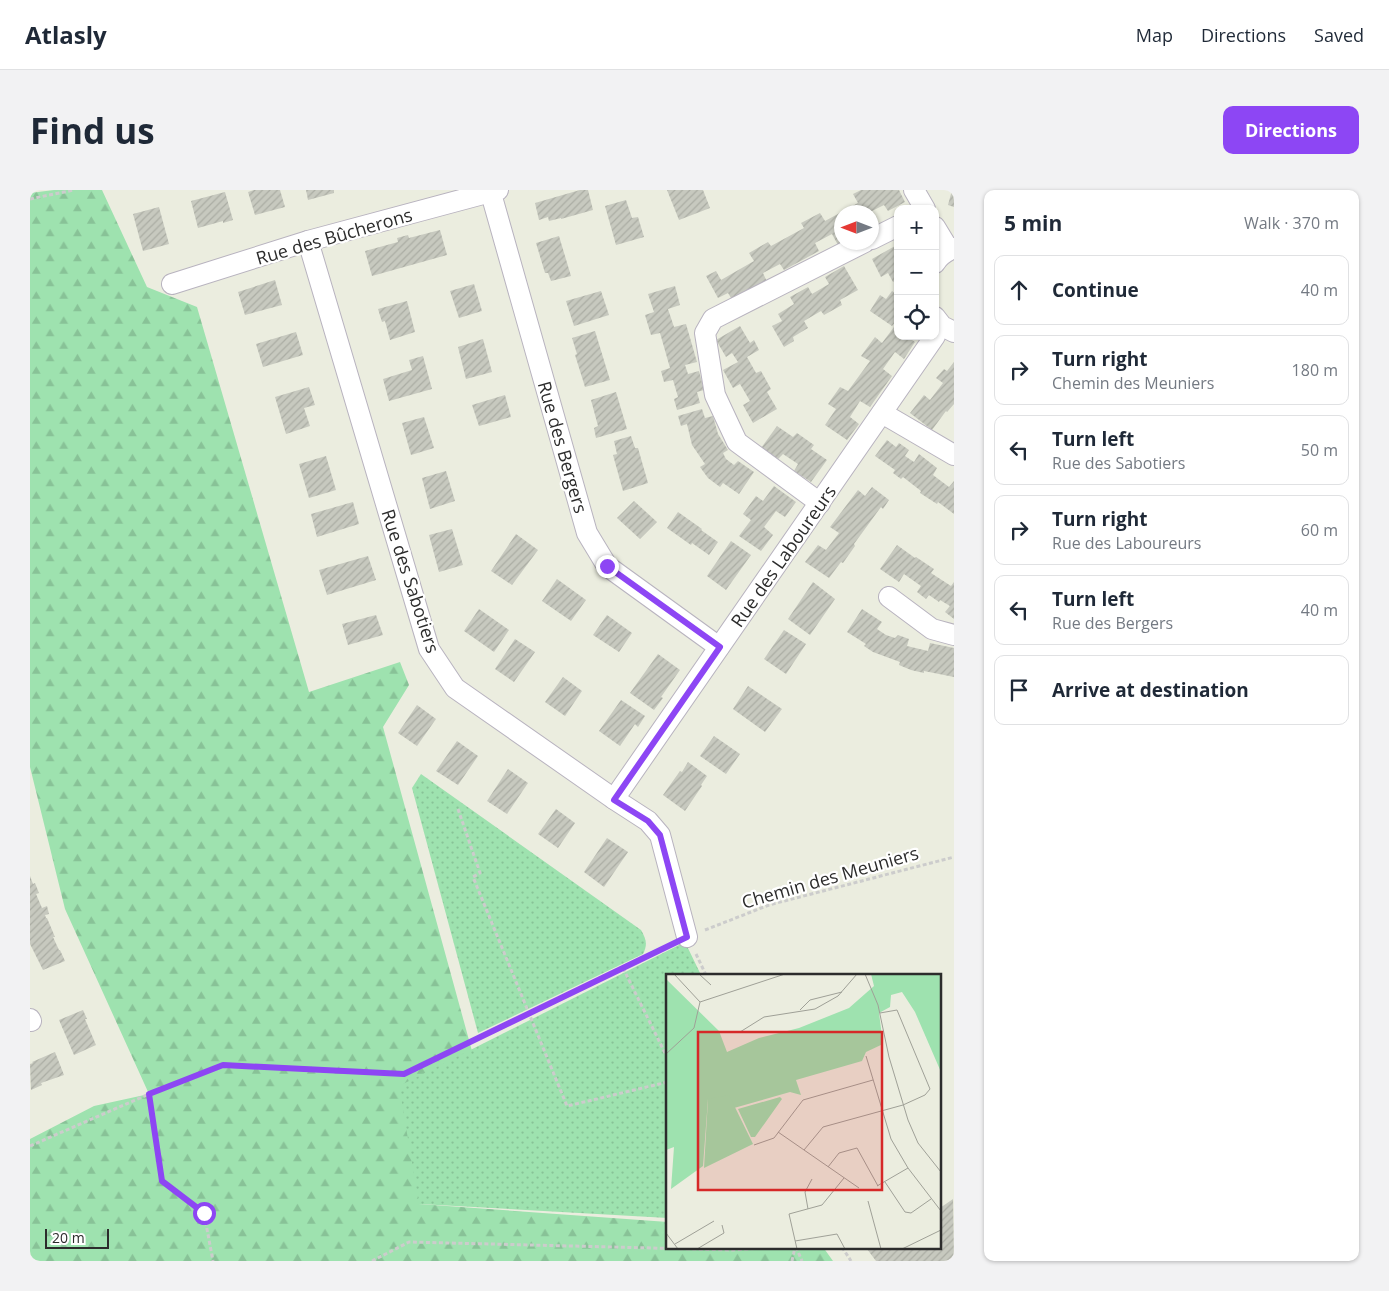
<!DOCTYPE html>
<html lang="en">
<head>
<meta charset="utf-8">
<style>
	body { margin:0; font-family:"Open Sans",sans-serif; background:#f2f2f3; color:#1f2937 }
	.controls { position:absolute; right:15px; top:15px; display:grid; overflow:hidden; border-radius:10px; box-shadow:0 1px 4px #0004 }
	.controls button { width:45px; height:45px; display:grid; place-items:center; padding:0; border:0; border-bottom:1px solid #e0e1e3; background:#fff; color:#1f2937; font:25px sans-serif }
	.compass { position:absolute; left:804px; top:15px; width:45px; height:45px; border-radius:50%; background:#fff; box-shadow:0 1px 4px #0004; rotate:270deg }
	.scale { position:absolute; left:15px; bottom:12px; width:64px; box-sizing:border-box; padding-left:5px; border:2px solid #2c2c2c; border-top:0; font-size:14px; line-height:18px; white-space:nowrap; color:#2c2c2c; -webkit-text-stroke:4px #fff; paint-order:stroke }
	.stop { position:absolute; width:15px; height:15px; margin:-11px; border:4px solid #8d46f4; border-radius:50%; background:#fff }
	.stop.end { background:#8d46f4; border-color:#fff; box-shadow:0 1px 5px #0008 }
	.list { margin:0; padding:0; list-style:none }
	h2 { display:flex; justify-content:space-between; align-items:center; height:65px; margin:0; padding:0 20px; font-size:21px }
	h2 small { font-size:16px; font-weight:400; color:#747a83 }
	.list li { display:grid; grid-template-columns:32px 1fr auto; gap:15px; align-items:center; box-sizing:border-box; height:70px; margin:0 10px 10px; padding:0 10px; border:1px solid #e0e1e3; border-radius:10px }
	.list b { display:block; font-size:19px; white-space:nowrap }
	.list p { margin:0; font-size:16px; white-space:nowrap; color:#747a83 }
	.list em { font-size:16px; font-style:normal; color:#747a83 }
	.icon { flex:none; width:28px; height:28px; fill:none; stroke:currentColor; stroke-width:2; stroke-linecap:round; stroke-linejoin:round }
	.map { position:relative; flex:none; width:924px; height:1071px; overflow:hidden; border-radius:10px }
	header { display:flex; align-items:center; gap:30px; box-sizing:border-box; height:70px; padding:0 25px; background:#fff; border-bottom:1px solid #e0e1e3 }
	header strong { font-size:24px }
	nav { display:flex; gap:28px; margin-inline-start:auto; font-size:18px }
	.intro { display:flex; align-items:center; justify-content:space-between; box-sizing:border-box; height:120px; padding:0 30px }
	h1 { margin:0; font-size:35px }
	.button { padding:12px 22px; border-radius:10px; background:#8d46f4; color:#fff; font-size:18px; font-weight:700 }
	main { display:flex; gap:30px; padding:0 30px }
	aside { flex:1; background:#fff; border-radius:10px; box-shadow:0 1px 4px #0004 }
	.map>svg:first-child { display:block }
	.forest { fill:url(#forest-firs) }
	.park { fill:url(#park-dots) }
	.building { fill:url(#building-hatch) }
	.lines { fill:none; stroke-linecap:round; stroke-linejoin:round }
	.minor-casing { stroke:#b8b3bf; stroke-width:22 }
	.path { stroke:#ccc; stroke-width:3; stroke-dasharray:4 2.5; stroke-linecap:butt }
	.minor { stroke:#fff; stroke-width:20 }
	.route { stroke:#8d46f4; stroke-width:6 }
	.labels { text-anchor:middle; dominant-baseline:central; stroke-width:4.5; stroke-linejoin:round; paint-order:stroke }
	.street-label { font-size:18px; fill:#2c2c2c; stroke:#fff }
	.inset-road { fill:none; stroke:#9fa097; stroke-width:1 }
	.view { fill:#d62828; fill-opacity:0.15; stroke:#d62828; stroke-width:2.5 }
	.inset-edge { fill:none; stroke:#2c2c2c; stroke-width:2.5 }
</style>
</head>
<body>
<header>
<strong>Atlasly</strong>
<nav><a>Map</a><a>Directions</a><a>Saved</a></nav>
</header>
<div class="intro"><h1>Find us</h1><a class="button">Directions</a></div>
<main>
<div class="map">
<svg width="924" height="1071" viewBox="0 0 924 1071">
	<defs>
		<pattern id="forest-firs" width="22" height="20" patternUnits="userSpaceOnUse" patternTransform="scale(1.25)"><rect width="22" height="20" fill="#9ee2af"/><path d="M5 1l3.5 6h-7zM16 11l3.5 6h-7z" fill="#88c297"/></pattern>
		<pattern id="park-dots" width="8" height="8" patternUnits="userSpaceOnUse" patternTransform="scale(1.25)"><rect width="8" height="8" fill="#9ee2af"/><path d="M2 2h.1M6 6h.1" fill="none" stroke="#88c297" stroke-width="1.8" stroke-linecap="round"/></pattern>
		<pattern id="building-hatch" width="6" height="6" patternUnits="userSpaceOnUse" patternTransform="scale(1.25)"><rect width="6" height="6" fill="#c7c9bf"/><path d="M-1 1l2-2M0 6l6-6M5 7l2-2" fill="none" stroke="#abada4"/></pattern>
	</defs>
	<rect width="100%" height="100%" fill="#ebeddf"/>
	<!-- forest -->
	<polygon class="forest" points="24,0 72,0 117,97 167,117 279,502 370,472 379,495 353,537 442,861 389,1014 638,1032 638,1057 793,1057 803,1071 0,1071 0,949 64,916 119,904 35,719 0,577 0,3"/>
	<!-- park -->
	<g class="park">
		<path d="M391,584L611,740C616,749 618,754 613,764L448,843L382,598Z"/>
		<polygon points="655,752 671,785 638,785 638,1028 389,1014 369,896"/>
	</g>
	<!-- building -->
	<g class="building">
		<polygon points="224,0 250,0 255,17 225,25 218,2"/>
		<polygon points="276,0 304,0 304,3 278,10"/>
		<polygon points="550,0 558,0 563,20 531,29 531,28 519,31 518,27 509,30 505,13"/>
		<polygon points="637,0 673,0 680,18 649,30"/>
		<polygon points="831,0 869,0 875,12 858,21 854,15 840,22 812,22 812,53 808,55 802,44 785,53 789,61 754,80 750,74 733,83 738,94 704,113 698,103 688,108 676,86 686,81 691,90 724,71 719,63 738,52 741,56 774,38 771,33 790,23 795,31 828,13 823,4"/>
		<polygon points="922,0 924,0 924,17 918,15"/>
		<polygon points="195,2 203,30 193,33 193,31 168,38 161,11"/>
		<polygon points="596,10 602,28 608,27 614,47 586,55 575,16"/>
		<polygon points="129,17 139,54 113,61 103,24"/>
		<polygon points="410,40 417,65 342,86 335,61 368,52 367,48 378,45 379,48"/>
		<polygon points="529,46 541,86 521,91 518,83 515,83 506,53"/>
		<polygon points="865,56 868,60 868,89 863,92 858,83 851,87 842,69"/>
		<polygon points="814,76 828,100 810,110 812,115 794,125 791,121 774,131 778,138 763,147 764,151 754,157 742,136 752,131 748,124 764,114 760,107 778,97 782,104 799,94 795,87"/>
		<polygon points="245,90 252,115 215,125 208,102"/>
		<polygon points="444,94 452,121 429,128 420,101"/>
		<polygon points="645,96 650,115 638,119 644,137 656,134 667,172 655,175 658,184 669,181 674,200 667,202 670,213 647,220 644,209 648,207 643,190 634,192 631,181 640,178 630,143 621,145 615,125 624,122 618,104"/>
		<polygon points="571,101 579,125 544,136 536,111"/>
		<polygon points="862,101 868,105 868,129 862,136 840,121 850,105 856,109"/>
		<polygon points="377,111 385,142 360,150 355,131 352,132 348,119"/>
		<polygon points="710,136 720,153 724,150 729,160 717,167 726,183 731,181 741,199 737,202 747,219 723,233 713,215 720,211 710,194 703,198 693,180 708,172 702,163 696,167 686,150"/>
		<polygon points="864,137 868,140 868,146 876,146 885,152 874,169 865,162 853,179 862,186 840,217 830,211 820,227 829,234 817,250 795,235 806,219 798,214 810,197 818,201 840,171 831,166 845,147 852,153"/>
		<polygon points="565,141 580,190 555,197 545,165 547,164 542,148"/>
		<polygon points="266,142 273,165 233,177 226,154"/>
		<polygon points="453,149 462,182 436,189 428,157"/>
		<polygon points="393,166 402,199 359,211 353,189 382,180 379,170"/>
		<polygon points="924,172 924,214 917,222 916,221 902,240 880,223 894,205 900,210 913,193 906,188 914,179 917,181"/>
		<polygon points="279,197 285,215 274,218 280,236 256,244 245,207"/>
		<polygon points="586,202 597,239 566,248 564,238 568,236 561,210"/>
		<polygon points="475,205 481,227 449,236 442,215"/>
		<polygon points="672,219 675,228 683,226 688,244 698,260 693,263 696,269 704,275 708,271 724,282 709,304 693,293 690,297 678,288 670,277 675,274 662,255 657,234 651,236 648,226"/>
		<polygon points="394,227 404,258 381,265 372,233"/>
		<polygon points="747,236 763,247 767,243 784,255 781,259 797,270 781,292 764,281 768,274 753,264 748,269 731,258"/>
		<polygon points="601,246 605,258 608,258 618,293 593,301 583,265 587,264 584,251"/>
		<polygon points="857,250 866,257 869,253 879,260 875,266 884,272 889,264 907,278 903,285 919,297 924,291 924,324 908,312 907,314 890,303 891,301 873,287 871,289 863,283 865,280 845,266"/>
		<polygon points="296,266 306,300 279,308 269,274"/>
		<polygon points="416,281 425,311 400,319 392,288"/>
		<polygon points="744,296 766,312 755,327 746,321 734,337 743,345 731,361 709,346 721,330 713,324 726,306 733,311"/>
		<polygon points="842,297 859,310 853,319 851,317 824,354 825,356 813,373 811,372 799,388 775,372 788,355 796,360 809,343 800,337 828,300 835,306"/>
		<polygon points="604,311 627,332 610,349 587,328"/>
		<polygon points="323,312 329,334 287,347 281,324"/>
		<polygon points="648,322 672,339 671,340 688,352 679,365 662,353 661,355 637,338"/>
		<polygon points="422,339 433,375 409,382 399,345"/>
		<polygon points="486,344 508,360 482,395 461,381"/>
		<polygon points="701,351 721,365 696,400 677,386"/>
		<polygon points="867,355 885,368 886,367 904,379 901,383 921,396 924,392 924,429 915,422 920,416 910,410 909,412 899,405 896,409 887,402 891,396 874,384 869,392 850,379"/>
		<polygon points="338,366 346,390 297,405 289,380"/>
		<polygon points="527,389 556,410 541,431 512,411"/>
		<polygon points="783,392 805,409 780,445 758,429"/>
		<polygon points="449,419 479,440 464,462 434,441"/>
		<polygon points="832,419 852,432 847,439 856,445 865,448 868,445 879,449 877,456 898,461 900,453 924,458 924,487 894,481 894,483 881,480 869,475 870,472 843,462 834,456 836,454 817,442"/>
		<polygon points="346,425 353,445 318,455 312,434"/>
		<polygon points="577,425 602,443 589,462 563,445"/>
		<polygon points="754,440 776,454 756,484 734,469"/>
		<polygon points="485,449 505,462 484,492 465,479"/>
		<polygon points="628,464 650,480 631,507 633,508 624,520 600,503"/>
		<polygon points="533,487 552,501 535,526 515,512"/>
		<polygon points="718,496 752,519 735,542 703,519"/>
		<polygon points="591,510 615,526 608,537 605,534 590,556 569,541"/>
		<polygon points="387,515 406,529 387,556 368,543"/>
		<polygon points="684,546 710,564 696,584 670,566"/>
		<polygon points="427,551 448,566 428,595 406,581"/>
		<polygon points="658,572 677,586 671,595 672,596 655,621 633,605 650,581 652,582"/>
		<polygon points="478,579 498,593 477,624 457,611"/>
		<polygon points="526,619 545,633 528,658 508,644"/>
		<polygon points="577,648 598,662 574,697 554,682"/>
		<polygon points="0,686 3,694 5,693 9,703 6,704 12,718 17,716 19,724 15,725 16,728 17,728 25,747 23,747 29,760 30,760 35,771 13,780 0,754"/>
		<polygon points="53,820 57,829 55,829 66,855 44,865 29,830"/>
		<polygon points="25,862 34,885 11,893 12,895 1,900 0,874 3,873 2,872"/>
		<polygon points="923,1009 924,1071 846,1071 837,1059 839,1057 910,1057 910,1018"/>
	</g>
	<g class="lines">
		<!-- minor casing -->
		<g class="minor-casing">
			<g id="minor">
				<polyline points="460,0 557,343 577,376 689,457"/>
				<polyline points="884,0 895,19"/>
				<polyline points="905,37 919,60"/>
				<polyline points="842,49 868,36"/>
				<polyline points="278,51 399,459 425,498 584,609 618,631 630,645 657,747"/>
				<path d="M905,73C909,66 917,61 924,58"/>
				<polyline points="142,94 278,51 468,0"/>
				<polyline points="905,127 912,136 924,142"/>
				<polyline points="852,223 924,265"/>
				<polyline points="790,313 707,252 685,205 675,143 683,129 835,52"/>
				<polyline points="859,407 902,439 924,445"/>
				<polyline points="584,609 905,146"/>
				<polyline points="0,829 1,831"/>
			</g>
		</g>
		<!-- path -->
		<g class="path">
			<polyline points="0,9 44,0"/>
			<polyline points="428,619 450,683 443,687 537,916 638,892"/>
			<polyline points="675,740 739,715 924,667"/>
			<polyline points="666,764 676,785"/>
			<polyline points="593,778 638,869"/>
			<polyline points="119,904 132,991 174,1023 183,1071"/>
			<polyline points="0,956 119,904 193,875 374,884 641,755"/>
			<polyline points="766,1057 772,1071"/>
			<polyline points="812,1057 821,1071"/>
			<polyline points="342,1071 379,1052 703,1060 745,1057"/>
			<polyline points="762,1071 765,1057"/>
		</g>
		<!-- minor -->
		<use href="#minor" class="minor"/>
	</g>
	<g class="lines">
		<!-- route -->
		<polyline class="route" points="174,1023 132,991 119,904 193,875 374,884 657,747 630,645 618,631 584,610 690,457 577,376"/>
	</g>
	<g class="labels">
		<!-- street labels -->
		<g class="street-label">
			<text transform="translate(304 46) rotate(-16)">Rue des Bûcherons</text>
			<text transform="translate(533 257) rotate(74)">Rue des Bergers</text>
			<text transform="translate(753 366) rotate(-55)">Rue des Laboureurs</text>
			<text transform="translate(381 391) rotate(72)">Rue des Sabotiers</text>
			<text transform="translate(800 687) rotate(-16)">Chemin des Meuniers</text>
		</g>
	</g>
	<!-- overview -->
	<g transform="translate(636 784)">
		<rect width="275" height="275" fill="#ebeddf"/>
		<path d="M205,0H275V98L249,38L236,18L225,21L224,33L213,39L217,70L200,78L196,87L130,106L135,121L124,118L68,134L42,125L37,192L5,215L8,173L0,176V5L53,57L61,78L93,64L133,54L183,34L208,12Z" fill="#9ee2af"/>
		<path d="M63,121L87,170L38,194L42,125ZM114,123L116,125L89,163H85L72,135Z" fill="#9ee2af"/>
		<path class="inset-road" d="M8,0L34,28M33,0L45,11M199,0L212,31L223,83L242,146L252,169L275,198M134,36L144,26L176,18M74,58L98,43L149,35L172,22L191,0M0,80L28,54L34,28L119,0M200,82L225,165L242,194L275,237M112,158L193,214M88,171L108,164L137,126L207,106M138,176L157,153L237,131L259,121L264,115L231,36L214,39M162,193L173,179L191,174L212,212M219,208L239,238L245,239L265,225M211,212L242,194M202,227L215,275M142,235L139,218L146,205M0,259L12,275M129,267L171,260L179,275M9,270L48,247M31,275L58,259L56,251M131,275L123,240L156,231L178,204M236,275L275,256"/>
		<path class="view" d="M32,58H216V216H32Z"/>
		<rect width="275" height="275" class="inset-edge"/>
	</g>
</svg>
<div class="controls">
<button>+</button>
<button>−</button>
<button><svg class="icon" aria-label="locate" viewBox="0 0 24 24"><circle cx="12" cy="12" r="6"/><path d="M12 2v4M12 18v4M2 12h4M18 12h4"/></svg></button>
</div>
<svg class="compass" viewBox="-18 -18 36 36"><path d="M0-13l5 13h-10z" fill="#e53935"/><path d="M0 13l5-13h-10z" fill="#747a83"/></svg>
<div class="scale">20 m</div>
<div class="stop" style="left:174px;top:1023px"></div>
<div class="stop end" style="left:577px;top:376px"></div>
</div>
<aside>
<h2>5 min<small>Walk · 370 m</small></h2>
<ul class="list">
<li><svg class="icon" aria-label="ahead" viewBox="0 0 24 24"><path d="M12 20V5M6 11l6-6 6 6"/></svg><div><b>Continue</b></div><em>40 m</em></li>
<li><svg class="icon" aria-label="right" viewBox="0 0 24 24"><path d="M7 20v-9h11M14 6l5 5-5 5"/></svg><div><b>Turn right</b><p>Chemin des Meuniers</p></div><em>180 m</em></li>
<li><svg class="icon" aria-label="left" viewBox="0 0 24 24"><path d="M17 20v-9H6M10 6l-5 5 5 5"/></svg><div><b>Turn left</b><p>Rue des Sabotiers</p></div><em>50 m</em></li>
<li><svg class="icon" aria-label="right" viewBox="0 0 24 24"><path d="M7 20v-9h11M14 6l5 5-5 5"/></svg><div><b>Turn right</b><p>Rue des Laboureurs</p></div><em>60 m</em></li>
<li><svg class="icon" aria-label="left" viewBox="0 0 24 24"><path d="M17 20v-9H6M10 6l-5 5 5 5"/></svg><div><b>Turn left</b><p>Rue des Bergers</p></div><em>40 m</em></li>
<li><svg class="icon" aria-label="arrive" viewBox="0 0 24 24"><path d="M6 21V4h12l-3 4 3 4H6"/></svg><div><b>Arrive at destination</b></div></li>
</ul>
</aside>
</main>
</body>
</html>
